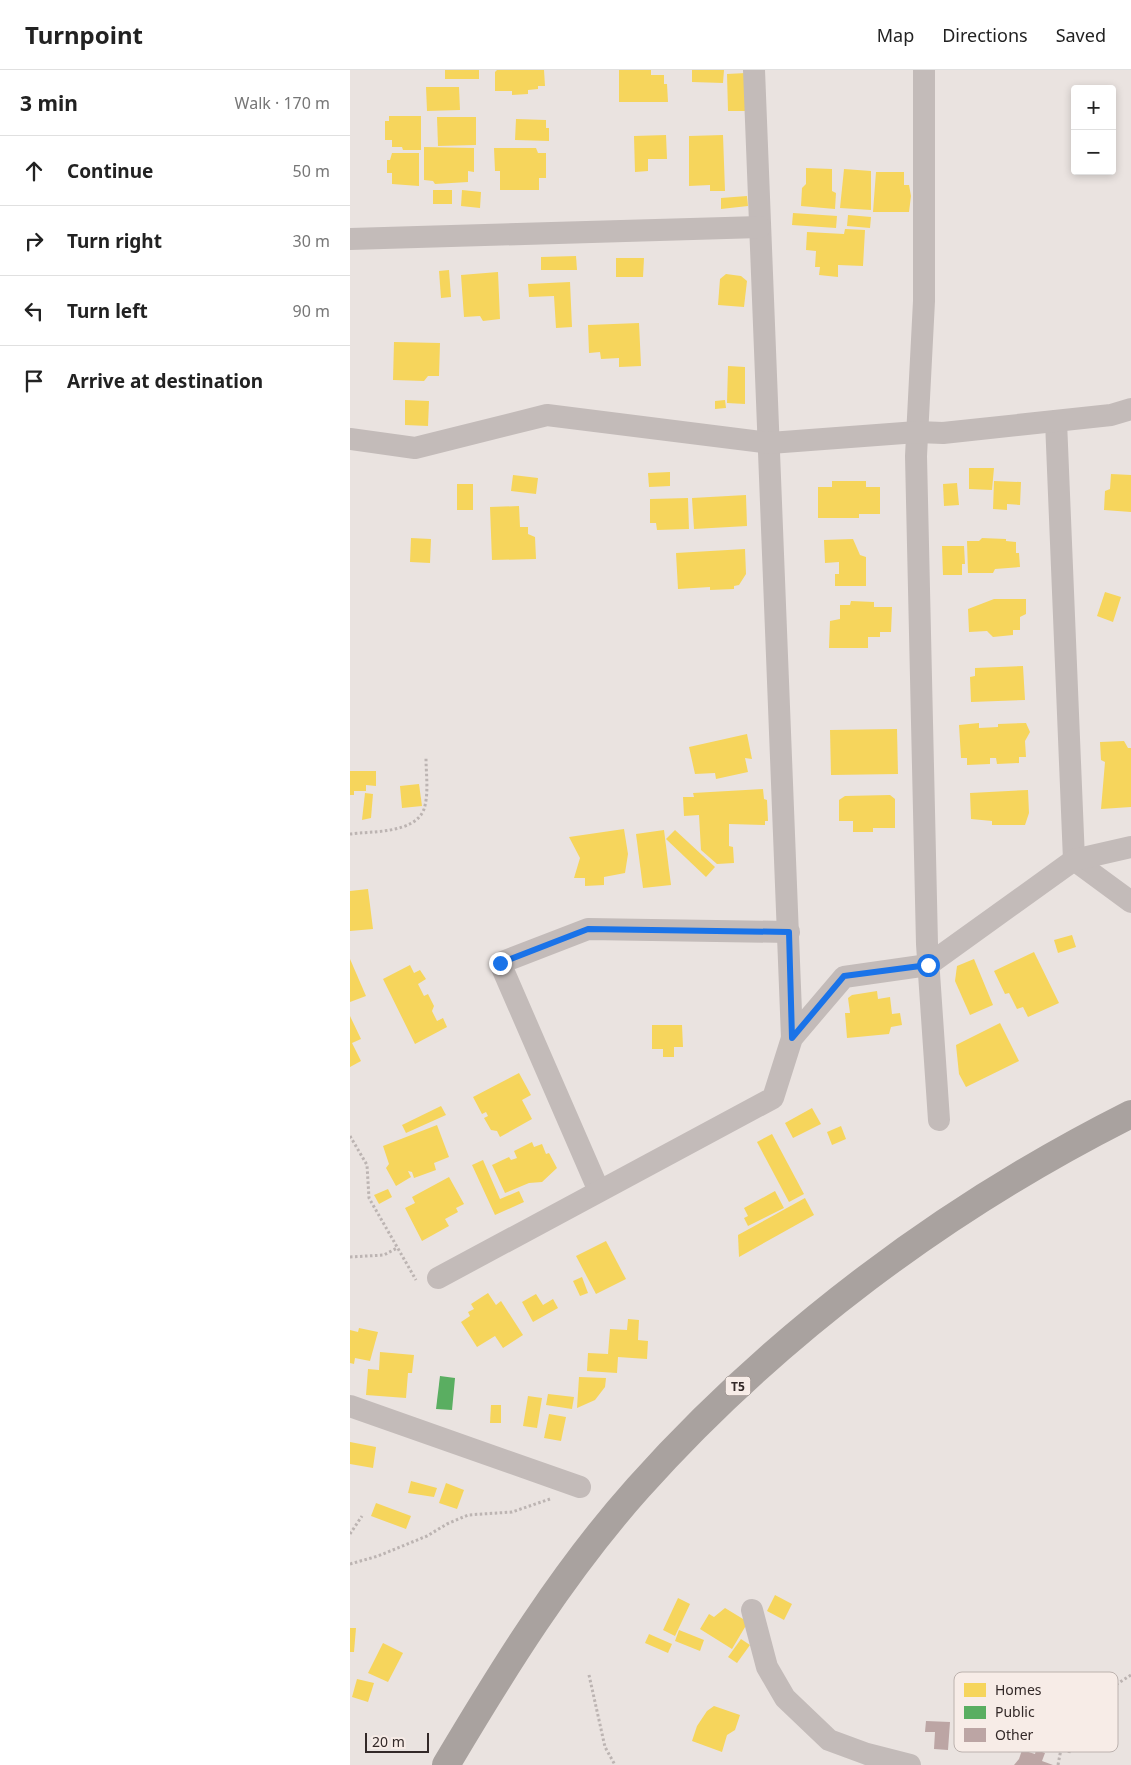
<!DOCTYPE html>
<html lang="en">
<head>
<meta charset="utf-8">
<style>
	body { margin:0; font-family:"Noto Sans",sans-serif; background:#f6f6f6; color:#222 }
	.controls { position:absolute; right:15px; top:15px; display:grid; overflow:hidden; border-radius:5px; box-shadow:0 2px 8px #0003 }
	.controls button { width:45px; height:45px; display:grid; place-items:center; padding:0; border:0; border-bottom:1px solid #e0e0e0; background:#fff; color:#222; font:25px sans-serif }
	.scale { position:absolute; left:15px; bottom:12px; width:64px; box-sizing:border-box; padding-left:5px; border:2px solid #332928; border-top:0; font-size:14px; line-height:18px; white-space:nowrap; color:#332928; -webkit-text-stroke:4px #f7ece7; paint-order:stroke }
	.stop { position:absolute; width:15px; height:15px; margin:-11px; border:4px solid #1a73e8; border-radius:50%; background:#fff }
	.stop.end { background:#1a73e8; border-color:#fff; box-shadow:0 1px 5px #0008 }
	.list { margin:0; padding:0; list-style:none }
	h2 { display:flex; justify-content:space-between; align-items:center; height:65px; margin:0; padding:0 20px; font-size:21px }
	h2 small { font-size:16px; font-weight:400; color:#767676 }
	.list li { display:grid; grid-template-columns:32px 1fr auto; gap:15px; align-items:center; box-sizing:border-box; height:70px; padding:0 20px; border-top:1px solid #e0e0e0 }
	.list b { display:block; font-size:19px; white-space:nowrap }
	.list em { font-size:16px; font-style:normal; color:#767676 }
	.icon { flex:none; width:28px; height:28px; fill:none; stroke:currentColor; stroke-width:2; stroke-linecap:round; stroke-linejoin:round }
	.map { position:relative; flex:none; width:781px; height:1695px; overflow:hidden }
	header { display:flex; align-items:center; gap:30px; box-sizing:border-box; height:70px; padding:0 25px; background:#fff; border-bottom:1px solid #e0e0e0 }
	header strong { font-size:24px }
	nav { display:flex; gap:28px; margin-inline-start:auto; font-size:18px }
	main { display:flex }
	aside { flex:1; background:#fff }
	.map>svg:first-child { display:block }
	.homes { fill:#f6d55c }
	.public { fill:#5aae61 }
	.building { fill:#bca5a4 }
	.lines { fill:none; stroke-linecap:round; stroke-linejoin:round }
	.path { stroke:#bcb4b2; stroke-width:3; stroke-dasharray:2.5 2.5; stroke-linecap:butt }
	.minor { stroke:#c3bbb9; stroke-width:22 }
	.highway { stroke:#a9a29f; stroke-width:28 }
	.route { stroke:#1a73e8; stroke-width:6 }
	.labels { text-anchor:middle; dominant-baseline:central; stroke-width:5; stroke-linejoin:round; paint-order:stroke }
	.shield { fill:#f7ece7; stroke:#6e6461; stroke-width:1 }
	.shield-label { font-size:12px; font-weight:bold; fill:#332928 }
	.key { fill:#f7ece7; stroke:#bcb2ae; stroke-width:1 }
	.key-label { font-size:14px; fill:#332928 }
</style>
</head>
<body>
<header>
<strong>Turnpoint</strong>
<nav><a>Map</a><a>Directions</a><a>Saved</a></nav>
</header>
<main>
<aside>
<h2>3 min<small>Walk · 170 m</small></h2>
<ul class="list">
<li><svg class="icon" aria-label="ahead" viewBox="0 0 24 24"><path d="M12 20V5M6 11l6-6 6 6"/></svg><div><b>Continue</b></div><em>50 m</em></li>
<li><svg class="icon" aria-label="right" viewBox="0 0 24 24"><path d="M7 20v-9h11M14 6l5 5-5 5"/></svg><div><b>Turn right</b></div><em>30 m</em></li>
<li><svg class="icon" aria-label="left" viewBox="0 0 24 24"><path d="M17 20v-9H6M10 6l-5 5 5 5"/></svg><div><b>Turn left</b></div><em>90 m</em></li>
<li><svg class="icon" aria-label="arrive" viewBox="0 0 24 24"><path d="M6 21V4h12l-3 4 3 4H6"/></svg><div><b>Arrive at destination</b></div></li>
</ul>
</aside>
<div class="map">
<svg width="781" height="1695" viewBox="0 0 781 1695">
	<rect width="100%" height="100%" fill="#eae3e0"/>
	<!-- homes -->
	<g class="homes">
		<rect x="95" y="0" width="34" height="9"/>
		<polygon points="147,0 194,0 195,16 188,16 188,19 178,20 178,24 162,25 162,21 145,21 145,2"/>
		<polygon points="269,0 301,0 301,5 314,5 314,14 317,14 318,32 269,32"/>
		<polygon points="342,0 374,0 373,13 342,12"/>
		<polygon points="396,3 397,41 378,41 377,4"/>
		<polygon points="76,17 109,17 110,40 77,41"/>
		<polygon points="39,46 71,46 71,80 53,80 52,77 42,77 42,70 35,70 35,51 39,51"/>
		<polygon points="87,47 126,47 126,75 88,76"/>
		<polygon points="166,49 196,50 196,58 199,58 199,71 165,70"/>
		<polygon points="316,65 317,89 298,89 298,101 285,102 284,66"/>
		<polygon points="373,65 375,121 360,121 360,115 339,116 339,66"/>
		<polygon points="74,77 124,78 124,102 118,101 118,112 85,114 83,111 74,110"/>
		<polygon points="144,78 186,78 188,83 196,83 196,108 189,108 189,120 150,120 150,101 145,101"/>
		<polygon points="42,83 69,83 69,116 42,114 42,103 37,103 37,90 40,90"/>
		<polygon points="456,98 482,99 482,121 486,123 485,139 451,136 452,118 456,114"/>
		<polygon points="494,99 521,101 521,140 490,138"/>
		<polygon points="526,102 554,102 554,115 559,115 561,126 559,142 523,142"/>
		<rect x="83" y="120" width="19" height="14"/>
		<polygon points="112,120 131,122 130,138 111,136"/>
		<polygon points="397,126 398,136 371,139 371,128"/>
		<polygon points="443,143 487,146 486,158 442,155"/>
		<polygon points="498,145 521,147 520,158 497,156"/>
		<polygon points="495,159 515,160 513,196 488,195 488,207 469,205 470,197 465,197 466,181 456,180 457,162 494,164"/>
		<polygon points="226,186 227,200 191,200 191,187"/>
		<polygon points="266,188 294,188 293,207 266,207"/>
		<polygon points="99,200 101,227 91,228 89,201"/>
		<polygon points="148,202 150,249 133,251 130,246 114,247 111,205"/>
		<polygon points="376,204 391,206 397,211 394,237 368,235 370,209"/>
		<polygon points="220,212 222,257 206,258 204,226 179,227 178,214"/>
		<polygon points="289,253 291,296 269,297 269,288 251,289 250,282 239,283 238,255"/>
		<polygon points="44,272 90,273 89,306 78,306 74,311 43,310"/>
		<polygon points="378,296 395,297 395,334 377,333"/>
		<polygon points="55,330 79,331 78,356 55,355"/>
		<polygon points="375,330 376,338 365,339 365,331"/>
		<polygon points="619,398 644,398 642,420 619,419"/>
		<polygon points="320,402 320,416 299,417 298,403"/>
		<polygon points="761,404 781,405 781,442 754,440 755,421 760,419"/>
		<polygon points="163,405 188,408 186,424 161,421"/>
		<polygon points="482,411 516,411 516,417 530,417 530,444 509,444 509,448 468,448 468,417 482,417"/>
		<polygon points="644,411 671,412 670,435 657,434 657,440 643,439"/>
		<polygon points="607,413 609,435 594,436 593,414"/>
		<rect x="107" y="414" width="16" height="26"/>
		<polygon points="396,425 397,456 344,459 342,428"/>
		<polygon points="338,428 339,459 307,460 306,453 300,453 300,429"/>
		<polygon points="169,436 170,457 178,457 178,464 185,467 186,489 142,490 140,437"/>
		<polygon points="61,468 81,469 80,493 60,492"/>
		<polygon points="632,468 656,469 656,471 666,472 666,483 669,483 670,497 645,499 643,503 618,503 617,471 629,471"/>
		<polygon points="503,469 510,485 516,487 516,516 485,516 485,504 489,504 489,492 475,493 474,470"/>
		<polygon points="592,476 614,476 615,494 612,494 612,505 593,505"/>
		<polygon points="395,479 396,504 389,515 384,516 384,519 360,520 360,517 328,519 326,483"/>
		<polygon points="755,522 771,527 763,552 747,546"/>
		<polygon points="644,529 676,529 676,544 670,547 670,560 663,560 663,565 643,567 637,561 619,562 618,539"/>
		<polygon points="501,531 524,532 524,537 542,537 541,562 530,562 530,567 518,567 518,578 479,578 480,551 490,549 490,535 500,535"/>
		<polygon points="673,596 675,630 621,632 620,607 625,606 625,598"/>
		<polygon points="629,653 629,658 648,657 648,654 676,653 680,662 675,671 676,687 669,687 669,693 647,694 646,688 640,688 640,694 617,695 617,688 611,688 609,655"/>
		<polygon points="547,659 548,704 481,705 480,660"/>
		<polygon points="397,664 402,689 395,688 398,702 366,709 365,703 345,704 339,677"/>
		<polygon points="774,671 778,678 781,678 781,737 751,739 755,692 751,690 750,672"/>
		<polygon points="0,701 26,701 26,716 16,715 16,721 4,721 4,725 0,725"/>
		<polygon points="69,714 72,736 52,738 50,716"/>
		<polygon points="413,719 414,729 417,730 418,751 415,751 415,755 379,754 379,776 383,777 384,793 367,794 351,780 349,745 334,746 333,727 344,727 343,723"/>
		<polygon points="678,720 679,743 675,755 642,755 642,751 621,749 620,723"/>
		<polygon points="15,723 23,724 21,748 12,750"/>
		<polygon points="540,725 545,729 545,758 523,758 523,762 503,762 503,751 489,751 489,730 495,726"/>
		<polygon points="274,759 278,784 275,803 254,807 254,815 235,816 235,808 224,808 230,788 219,767"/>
		<polygon points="314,760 321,815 293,818 286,764"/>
		<polygon points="325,760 365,797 356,807 316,769"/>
		<polygon points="18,819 23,859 0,861 0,821"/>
		<polygon points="722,865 726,877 708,883 704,870"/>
		<polygon points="684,882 709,933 678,947 673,937 667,939 659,923 655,924 644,901"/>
		<polygon points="0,889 16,926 0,932"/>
		<polygon points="624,889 643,935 620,945 605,911 607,896"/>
		<polygon points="60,895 64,903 70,900 76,909 68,914 74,926 78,924 84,936 82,941 87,951 93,948 97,957 65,974 33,909"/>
		<polygon points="527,921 528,929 540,927 542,944 550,943 552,955 541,957 539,964 497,968 495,943 500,943 498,928 502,925"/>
		<polygon points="0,946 11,969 2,973 11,991 0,997"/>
		<polygon points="650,953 669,991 616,1017 609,1004 606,975"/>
		<polygon points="302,955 332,955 333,977 324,977 324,987 313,987 313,979 302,979"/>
		<polygon points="169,1003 181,1025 172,1030 182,1049 150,1067 147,1061 141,1060 134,1048 138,1046 136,1042 132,1044 123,1027"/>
		<polygon points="91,1036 96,1045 56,1063 52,1055"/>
		<polygon points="462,1038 471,1054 443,1068 435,1053"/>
		<polygon points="87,1055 99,1087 84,1093 86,1100 64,1108 62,1102 58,1101 61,1107 46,1116 36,1098 39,1094 33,1076"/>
		<polygon points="491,1056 496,1069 482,1075 477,1062"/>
		<polygon points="422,1064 454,1124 439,1132 407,1072"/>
		<polygon points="182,1072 184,1077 192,1074 196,1084 199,1083 207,1098 192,1112 179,1113 155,1123 142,1095 159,1087 161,1090 167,1088 164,1081"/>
		<polygon points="133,1090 150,1129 169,1121 174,1132 145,1145 122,1095"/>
		<polygon points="99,1107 114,1134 106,1138 108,1142 95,1149 99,1156 72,1171 55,1138 65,1133 62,1127"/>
		<polygon points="38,1119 42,1127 29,1134 24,1125"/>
		<polygon points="425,1121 434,1138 398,1156 394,1148 398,1146 394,1138"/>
		<polygon points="455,1128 464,1145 389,1187 388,1165"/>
		<polygon points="256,1171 276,1209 246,1224 226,1186"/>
		<polygon points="232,1207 238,1223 230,1226 223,1211"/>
		<polygon points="138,1223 146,1235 151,1231 173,1265 153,1278 145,1266 127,1277 111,1252 120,1246 118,1242 124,1239 121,1234"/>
		<polygon points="186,1224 193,1235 203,1229 208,1238 183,1252 172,1232"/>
		<polygon points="278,1249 289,1250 288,1270 298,1271 297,1289 268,1287 267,1303 237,1301 238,1283 258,1284 260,1259 277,1260"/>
		<polygon points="9,1258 28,1262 20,1291 5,1288 4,1294 0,1293 0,1260 8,1262"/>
		<polygon points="30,1282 64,1285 62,1303 58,1303 56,1328 16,1325 18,1299 29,1300"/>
		<polygon points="229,1307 256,1308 255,1317 245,1330 227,1338"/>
		<polygon points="198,1324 224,1327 222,1339 196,1335"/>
		<polygon points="178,1326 192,1328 187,1358 173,1356"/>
		<polygon points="141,1335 151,1335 151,1353 140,1353"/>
		<polygon points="199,1344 216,1347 211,1371 194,1368"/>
		<polygon points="0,1372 26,1377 23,1398 0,1394"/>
		<polygon points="61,1411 87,1418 84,1427 58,1423"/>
		<polygon points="96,1413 114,1420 107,1439 89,1433"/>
		<polygon points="26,1433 61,1446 56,1459 21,1446"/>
		<polygon points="425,1525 442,1534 434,1550 417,1541"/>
		<polygon points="328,1528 340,1534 325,1566 313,1560"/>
		<polygon points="375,1538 398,1552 382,1579 350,1559 359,1544 364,1547"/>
		<polygon points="0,1558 6,1558 4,1582 0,1582"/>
		<polygon points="329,1560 354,1570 350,1581 325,1571"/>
		<polygon points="299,1564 322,1574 318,1583 295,1573"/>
		<polygon points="391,1569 400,1575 387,1593 378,1587"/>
		<polygon points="33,1573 53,1583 38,1612 18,1603"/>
		<polygon points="7,1609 24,1613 18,1632 2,1627"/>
		<polygon points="364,1636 390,1645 385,1660 377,1665 372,1682 342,1671 347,1656 357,1641"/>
	</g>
	<!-- public -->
	<polygon class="public" points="90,1306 105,1308 102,1340 86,1339"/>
	<!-- building -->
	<g class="building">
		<polygon points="576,1651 600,1652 598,1680 584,1679 585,1662 575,1662"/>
		<polygon points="672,1680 685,1684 686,1680 695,1683 692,1691 703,1695 664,1695 669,1689"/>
	</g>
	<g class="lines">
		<!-- path -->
		<g class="path">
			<path d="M0,764C21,761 65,764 74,739C79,724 76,704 76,688"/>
			<polyline points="0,1066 17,1095 19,1128 66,1210"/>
			<polyline points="0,1187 34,1185 47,1178"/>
			<polyline points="0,1464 12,1446"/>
			<polyline points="0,1494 28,1486 77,1466 97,1454 118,1445 162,1442 200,1429"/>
			<polyline points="239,1605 255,1677 265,1695"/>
			<polyline points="719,1683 723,1652 731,1637 781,1605"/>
			<polyline points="708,1695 711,1679"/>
		</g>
		<!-- minor -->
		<g class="minor">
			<polyline points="404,0 442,968"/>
			<polyline points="574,0 574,231 566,386 577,874 589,1050"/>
			<polyline points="0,169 410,157"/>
			<polyline points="706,351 724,790 781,832"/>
			<polyline points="0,369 65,378 197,345 420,373 567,362 593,363 761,345 781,339"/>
			<polyline points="249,1121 150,893 238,859 439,862"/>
			<polyline points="88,1208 423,1028 442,968 494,907 578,895 724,790 781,777"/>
			<polyline points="0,1336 230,1417"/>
			<polyline points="402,1540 417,1597 435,1628 479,1670 517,1684 560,1695"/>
		</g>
		<!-- highway -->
		<path class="highway" d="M96,1695C153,1599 213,1502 288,1418C426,1264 596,1137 781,1044"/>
	</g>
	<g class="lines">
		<!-- route -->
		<polyline class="route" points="150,893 238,859 439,862 442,968 494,906 578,895"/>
	</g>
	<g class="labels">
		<!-- shield labels -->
		<rect class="shield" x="375.5" y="1306.5" width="25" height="19" rx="4"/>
		<g class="shield-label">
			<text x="388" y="1316">T5</text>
		</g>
	</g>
	<!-- legend -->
	<rect x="604" y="1602" width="164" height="80" rx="8" class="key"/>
	<rect x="614" y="1613" width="22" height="14" fill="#f6d55c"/>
	<rect x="614" y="1636" width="22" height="13" fill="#5aae61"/>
	<rect x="614" y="1658" width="22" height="14" fill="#bca5a4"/>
	<g class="key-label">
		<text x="645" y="1625">Homes</text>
		<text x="645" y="1647">Public</text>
		<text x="645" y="1670">Other</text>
	</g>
</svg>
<div class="controls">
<button>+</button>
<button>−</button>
</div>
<div class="scale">20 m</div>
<div class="stop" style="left:578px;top:895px"></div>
<div class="stop end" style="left:150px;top:893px"></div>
</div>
</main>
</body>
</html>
